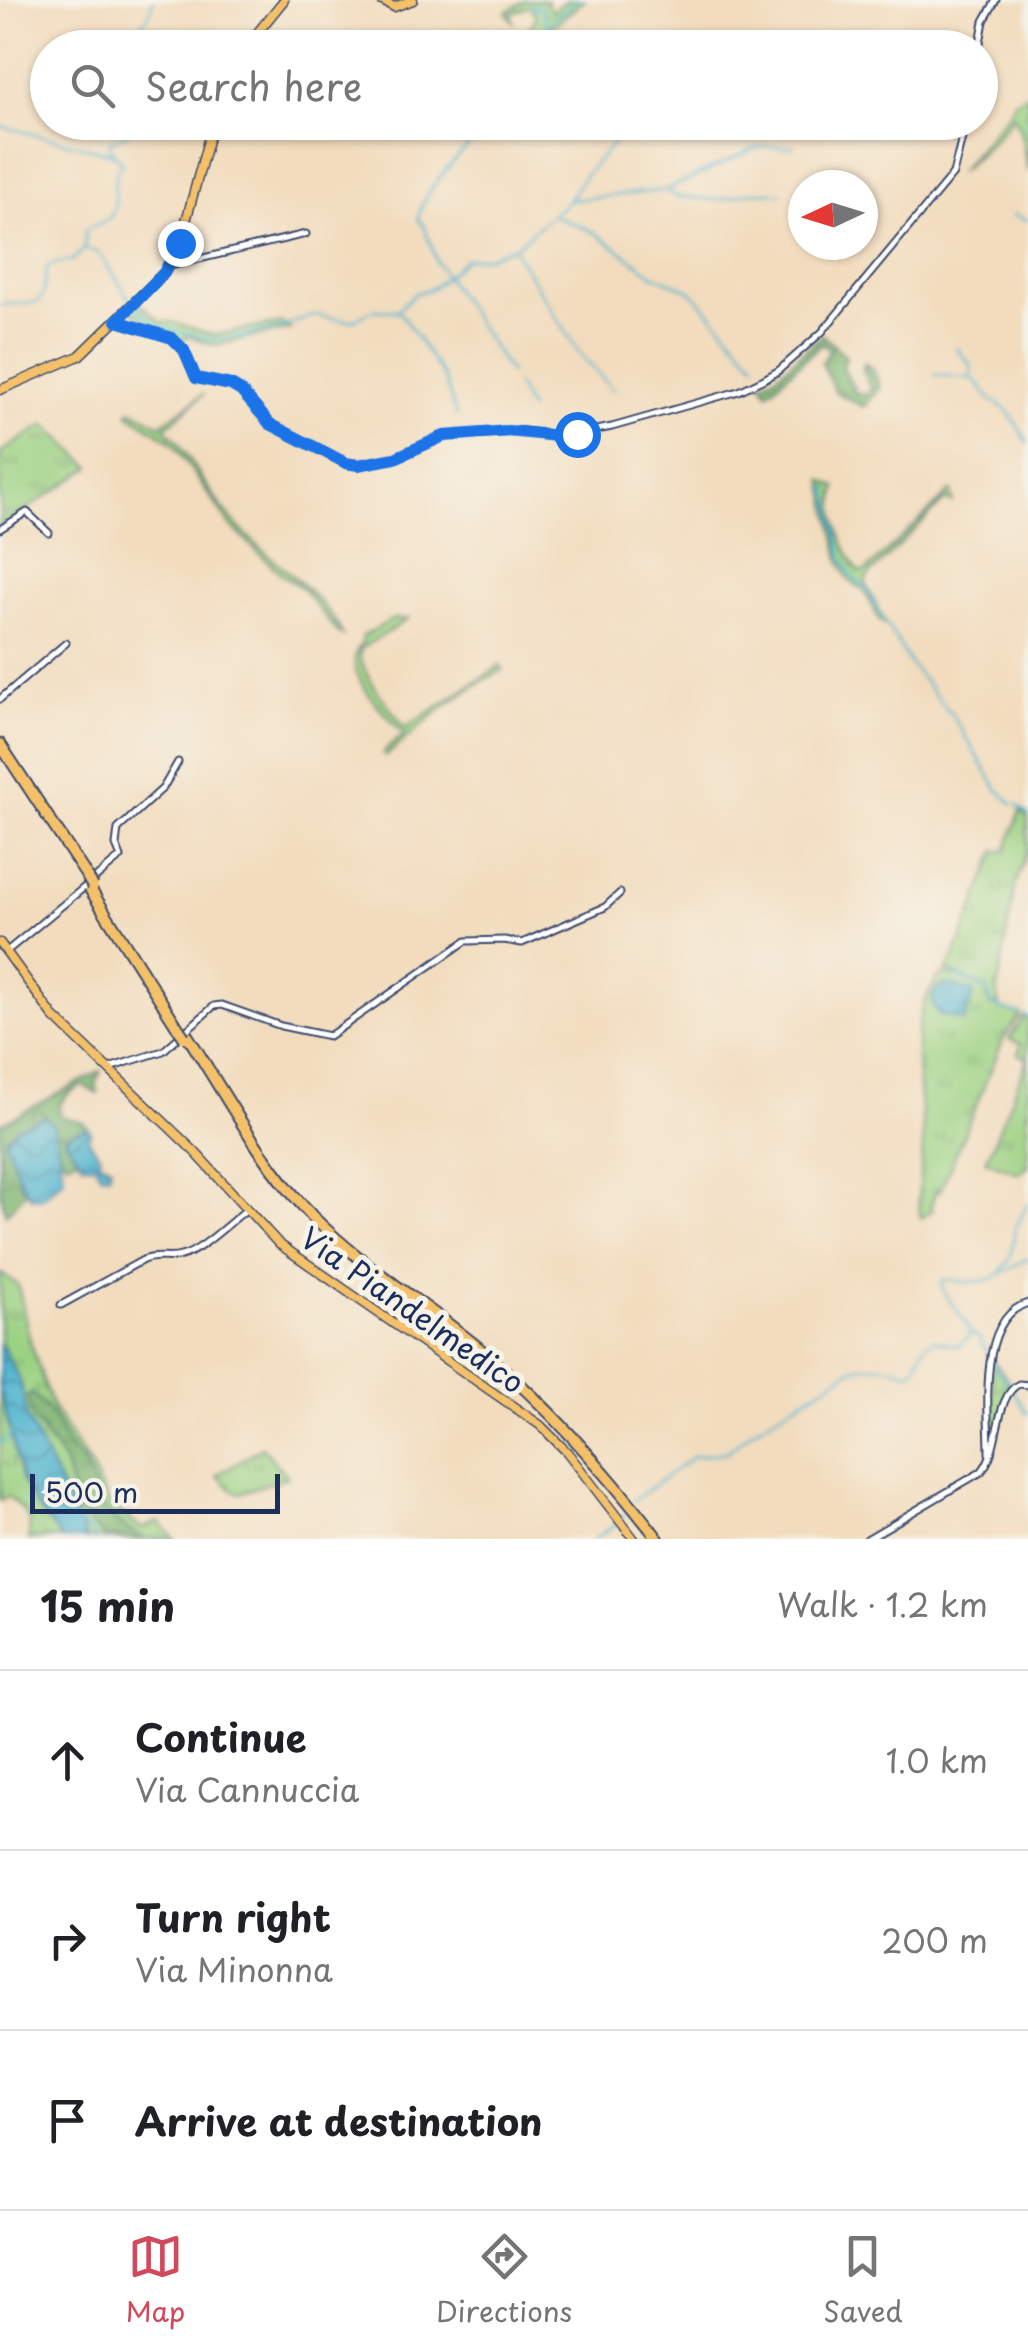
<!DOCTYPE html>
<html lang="en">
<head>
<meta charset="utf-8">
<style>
	body { margin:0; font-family:"Playpen Sans",sans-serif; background:#f2f2f2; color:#202124 }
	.compass { position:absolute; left:788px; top:170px; width:90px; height:90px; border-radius:50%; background:#fff; box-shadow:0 2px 8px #0004; rotate:266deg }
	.scale { position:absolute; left:30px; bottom:25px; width:250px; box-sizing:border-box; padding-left:10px; border:5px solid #1b2f5e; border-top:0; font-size:28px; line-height:35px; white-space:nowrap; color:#1b2f5e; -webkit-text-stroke:8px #f7f3e8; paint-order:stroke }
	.stop { position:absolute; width:30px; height:30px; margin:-22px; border:8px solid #1a73e8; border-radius:50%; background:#fff }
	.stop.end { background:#1a73e8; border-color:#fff; box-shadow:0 2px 10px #0008 }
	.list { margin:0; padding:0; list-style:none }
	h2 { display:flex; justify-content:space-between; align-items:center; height:130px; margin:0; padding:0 40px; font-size:42px }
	h2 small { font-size:32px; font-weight:400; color:#757577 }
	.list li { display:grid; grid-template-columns:65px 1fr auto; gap:30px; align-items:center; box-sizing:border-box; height:180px; padding:0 40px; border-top:2px solid #e0e0e0 }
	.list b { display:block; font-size:38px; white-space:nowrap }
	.list p { margin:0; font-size:32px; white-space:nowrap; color:#757577 }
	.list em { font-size:32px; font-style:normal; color:#757577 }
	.icon { flex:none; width:55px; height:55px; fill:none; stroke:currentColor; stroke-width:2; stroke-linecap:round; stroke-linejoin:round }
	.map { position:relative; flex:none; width:1028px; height:1539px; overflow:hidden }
	.search { position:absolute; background:#fff; box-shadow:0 2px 8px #0004; left:30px; right:30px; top:30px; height:110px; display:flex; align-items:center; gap:25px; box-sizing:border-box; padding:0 35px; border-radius:55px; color:#757577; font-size:38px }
	.sheet { height:670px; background:#fff }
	nav { display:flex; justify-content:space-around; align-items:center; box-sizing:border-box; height:140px; border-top:2px solid #e0e0e0; background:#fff; font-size:28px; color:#757577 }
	nav a { display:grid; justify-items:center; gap:5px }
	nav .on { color:#d1495b }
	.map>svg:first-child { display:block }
	.grass { fill:url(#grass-tufts); stroke:#5c8070; stroke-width:2.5 }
	.forest { fill:url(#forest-crowns); stroke:#4c7268; stroke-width:2.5 }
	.water { fill:url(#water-waves); stroke:#367297; stroke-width:2.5 }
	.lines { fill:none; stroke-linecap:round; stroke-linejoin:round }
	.stream { stroke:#51b5d0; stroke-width:2.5 }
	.minor-casing { stroke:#3b496c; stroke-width:9 }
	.major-casing { stroke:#3b496c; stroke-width:11 }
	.highway-casing { stroke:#3b496c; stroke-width:14 }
	.minor { stroke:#fff; stroke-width:5 }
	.major { stroke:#f4c16a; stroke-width:8 }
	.highway { stroke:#f4c16a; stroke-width:10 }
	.highway-bridge-casing { stroke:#3b496c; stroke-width:14; stroke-linecap:butt }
	.highway-bridge { stroke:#f4c16a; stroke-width:10 }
	.route { stroke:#1a73e8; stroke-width:12 }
	.labels { text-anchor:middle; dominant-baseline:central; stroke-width:10; stroke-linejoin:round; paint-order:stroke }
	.street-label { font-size:30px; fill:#1b2f5e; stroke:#f7f3e8 }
</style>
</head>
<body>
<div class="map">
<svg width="1028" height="1539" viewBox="0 0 1028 1539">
	<defs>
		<pattern id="grass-tufts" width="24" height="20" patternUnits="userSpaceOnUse" patternTransform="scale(2.5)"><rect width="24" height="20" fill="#9cd283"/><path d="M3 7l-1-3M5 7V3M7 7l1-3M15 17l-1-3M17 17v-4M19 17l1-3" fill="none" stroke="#7eab6e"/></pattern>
		<pattern id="forest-crowns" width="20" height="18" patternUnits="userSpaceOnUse" patternTransform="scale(2.5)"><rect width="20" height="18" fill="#7db471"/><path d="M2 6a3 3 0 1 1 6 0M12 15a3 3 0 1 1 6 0" fill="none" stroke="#669360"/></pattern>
		<pattern id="water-waves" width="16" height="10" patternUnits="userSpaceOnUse" patternTransform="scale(2.5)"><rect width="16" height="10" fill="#51b5d0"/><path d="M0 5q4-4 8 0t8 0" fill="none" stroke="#4294ac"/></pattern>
	</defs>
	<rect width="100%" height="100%" fill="#f7f3e8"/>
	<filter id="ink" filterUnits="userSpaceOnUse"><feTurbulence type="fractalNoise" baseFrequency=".01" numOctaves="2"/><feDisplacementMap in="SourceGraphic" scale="20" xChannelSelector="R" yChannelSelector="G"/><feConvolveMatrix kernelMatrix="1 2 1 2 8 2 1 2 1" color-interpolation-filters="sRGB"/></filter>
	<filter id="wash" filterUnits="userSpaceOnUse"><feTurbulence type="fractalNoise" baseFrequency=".0048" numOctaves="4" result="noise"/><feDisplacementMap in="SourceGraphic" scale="40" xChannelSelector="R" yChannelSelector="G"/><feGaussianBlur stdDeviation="2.25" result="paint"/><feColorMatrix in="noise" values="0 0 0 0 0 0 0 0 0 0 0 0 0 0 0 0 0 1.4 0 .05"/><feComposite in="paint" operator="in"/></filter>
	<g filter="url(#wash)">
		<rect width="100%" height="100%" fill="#f2dcbd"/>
		<!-- grass -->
		<g class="grass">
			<path d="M547,0L546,4L553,11L567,0H585C567,15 550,24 541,47H526L523,39L536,17L530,6L512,13L513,21L506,12L524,1Z"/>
			<path d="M1028,94V172L1021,133L1013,115C1008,127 971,162 959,172L1010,111L1014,101Z"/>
			<path d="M138,302L161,322H171L214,335L282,323L290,329L218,345C206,345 200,338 188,336L180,343L164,333L143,326L141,318L130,309Z"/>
			<path d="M204,394L165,428L175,438C195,466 212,498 234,522C269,562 318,587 343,635L338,633L303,589L280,573L230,525L172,442L128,413L132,409L160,425Z"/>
			<polygon points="45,424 91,467 0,527 0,453"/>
			<path d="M823,480L837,487C828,512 844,551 859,572L866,571L951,491L953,502L945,500L867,577L865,583L887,625L880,621L864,590L849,580L841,564Z"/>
			<path d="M393,619H407C392,631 375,638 360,650C358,673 392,709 405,728L500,666L503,670C457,693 425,722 387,755H384L385,751L404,734C385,712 335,669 363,642L362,637Z"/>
			<polygon points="1021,810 1028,817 1028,849 1015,886 997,992 999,1006 991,1003 986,987 946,970 955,956 996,851 1006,851"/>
			<path d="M943,974L956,976L985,989L990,1005L1021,1015L1005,1036L940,1191L936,1190L930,1208L933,1210L921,1218C914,1192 925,1159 923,1132C920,1085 903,1010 943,974Z"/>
			<polygon points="1024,1017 1028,1019 1028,1167 1019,1173 986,1161 1028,1058 1018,1054 1021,1044 1009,1039"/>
			<polygon points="0,1273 18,1285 30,1341 52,1407 92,1469 107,1500 141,1529 159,1522 175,1539 87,1539 27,1418 21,1383 0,1342"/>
			<polygon points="993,1360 1011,1385 991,1449"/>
			<path d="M0,1389L21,1478L36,1506L62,1539H28C34,1517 23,1510 8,1496L0,1501Z"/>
			<polygon points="262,1447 287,1477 240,1493 232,1490 217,1475"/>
		</g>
		<!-- forest -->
		<g class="forest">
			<polygon points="822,335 846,356 843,367 856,393 868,394 871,390 863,371 864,363 874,370 880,389 864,407 835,392 822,363 830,350 822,343 768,392 762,383 778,374"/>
			<path d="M101,1071L96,1082L98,1094L82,1085L67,1095L59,1106L61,1116L83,1122L88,1128L64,1136L79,1158L67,1162C53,1151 58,1130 46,1116L17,1127L5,1141C15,1158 15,1176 26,1192L6,1214L0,1192V1124Z"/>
			<polygon points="32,1393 50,1412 67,1443 83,1461 102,1506 120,1524 144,1539 109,1539 90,1525 75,1505 65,1463 33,1419 27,1397"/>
		</g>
		<!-- water -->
		<g class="water">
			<path d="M948,984L974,992L964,1021L938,1014C928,998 931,990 948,984Z"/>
			<path d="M45,1116L54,1126L64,1178L43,1197L32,1198C16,1180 16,1161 5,1141L17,1127Z"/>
			<polygon points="88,1128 91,1132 88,1139 100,1155 99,1162 111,1166 109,1175 100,1174 95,1164 83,1164 65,1139 70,1133"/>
			<polygon points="0,1342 21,1383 27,1418 87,1539 62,1539 36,1506 21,1478 0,1389"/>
		</g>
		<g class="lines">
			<!-- stream -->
			<g class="stream">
				<polyline points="530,6 541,8 546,24"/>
				<polyline points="136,48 135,32 149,15 153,0"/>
				<polyline points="535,48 551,21 578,0"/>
				<polyline points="1028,119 1028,132"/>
				<path d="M491,122C468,148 424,185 418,219L425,228L437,263L510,373"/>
				<polyline points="0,126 114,154"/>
				<polyline points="667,191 674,196 718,200 752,192 782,193"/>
				<polyline points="571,200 667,190 749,151 762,147 794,147"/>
				<polyline points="552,215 594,232 654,275 691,291 756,364"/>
				<polyline points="1013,215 1028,220"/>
				<path d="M84,248L86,229C93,225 104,223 109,218C123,206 106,179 122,164L111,149L110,142L127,133L136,122"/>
				<polyline points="84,249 98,252 130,299"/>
				<polyline points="514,250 580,354 613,390"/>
				<path d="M0,305L38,302C48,293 42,277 49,265L73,260L83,250"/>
				<polyline points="135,306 157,326 216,341 279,329 314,315 352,321 372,310 396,311 416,293 433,288 465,259 489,256 516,246 567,202 585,175 632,122"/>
				<polyline points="396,311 402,315 444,378 456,415"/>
				<polyline points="956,348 971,365 972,376"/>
				<polyline points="935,375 970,378 978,383 990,399 1007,410 1028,442"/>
				<polyline points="516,384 529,409"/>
				<polyline points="827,487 843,561 850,574 867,591 910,664 954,718 998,790 1013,804"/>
				<polyline points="1017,805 1028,814"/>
				<polyline points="955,975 986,988 992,1005 1020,1014"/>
				<polyline points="1025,1016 1028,1017"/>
				<polyline points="1000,1274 1011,1257 1015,1229 1028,1203"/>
				<polyline points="970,1333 979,1338 989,1356"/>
				<polyline points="993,1363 1009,1386"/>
				<polyline points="1013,1391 1028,1414"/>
				<polyline points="0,1444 13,1432"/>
				<path d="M634,1500L693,1457L727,1452L753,1430L854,1368C871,1363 893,1366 910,1372L915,1368L925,1345L934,1340L958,1346L970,1335C967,1316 946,1303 941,1283L945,1280C988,1286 992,1279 1028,1258"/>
				<polyline points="77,1520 97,1539"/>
				<polyline points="594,1539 618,1523 627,1512"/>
			</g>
		</g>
	</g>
	<g filter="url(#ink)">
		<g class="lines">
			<!-- minor casing -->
			<g class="minor-casing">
				<g id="minor">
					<polyline points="979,48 984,21 996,0"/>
					<polyline points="169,266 306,234"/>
					<polyline points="117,321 172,338 184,350 196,378 231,385 241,391 271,424 345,463 358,465 395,458 444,436 523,431 565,436 612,427 739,391 764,379 778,371 822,332 953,174 966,122"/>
					<polyline points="0,529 27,512 49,533"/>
					<polyline points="0,699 66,643"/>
					<polyline points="7,951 121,857 116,845 118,829 163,788 178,762"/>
					<polyline points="109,1068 163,1051 214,1006 222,1005 281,1026 329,1036 466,941 504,940 522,943 605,907 620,893"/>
					<path d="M61,1305L143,1260C157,1254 168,1260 181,1256C200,1252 230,1222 246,1210"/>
					<path d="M989,1453C989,1409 977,1318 1028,1303"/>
					<path d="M867,1539L981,1472C1001,1450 994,1396 1019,1384L1028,1385"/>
				</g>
			</g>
			<!-- major casing -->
			<g class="major-casing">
				<g id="major">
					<polyline points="380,0 394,7 413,0"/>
					<polyline points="245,48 284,0"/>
					<polyline points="0,390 79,356 164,273 180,243 213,122"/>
					<polyline points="0,943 53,1016 195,1152 279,1244 540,1425 567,1452 634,1539"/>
				</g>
			</g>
			<!-- highway casing -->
			<g class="highway-casing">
				<g id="highway">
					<polyline points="0,744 88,878"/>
					<polyline points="90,889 180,1031"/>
					<path d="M187,1035C226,1096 262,1164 313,1217C362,1266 421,1301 475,1345C545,1402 603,1468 658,1539"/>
				</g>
			</g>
			<!-- minor -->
			<use href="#minor" class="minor"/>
			<!-- major -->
			<use href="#major" class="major"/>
			<!-- highway -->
			<use href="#highway" class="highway"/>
			<!-- highway-bridge casing -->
			<g class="highway-bridge-casing">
				<g id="highway-bridge">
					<polyline points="88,878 93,887"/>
					<polyline points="180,1031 184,1037"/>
				</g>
			</g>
			<!-- highway-bridge -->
			<use href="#highway-bridge" class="highway-bridge"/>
		</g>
	</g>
	<g class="lines" filter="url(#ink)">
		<!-- route -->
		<polyline class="route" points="180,243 164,273 117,321 172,338 184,350 196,378 231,385 241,391 270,424 346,463 358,465 395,458 444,436 508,431 557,436 577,434"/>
	</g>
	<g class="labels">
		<!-- street labels -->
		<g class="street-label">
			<text transform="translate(413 1309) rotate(35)">Via Piandelmedico</text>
		</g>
	</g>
</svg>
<svg class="compass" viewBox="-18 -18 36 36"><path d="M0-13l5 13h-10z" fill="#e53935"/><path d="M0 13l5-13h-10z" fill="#757577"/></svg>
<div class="scale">500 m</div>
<div class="stop" style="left:577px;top:434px"></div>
<div class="stop end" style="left:180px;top:243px"></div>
<div class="search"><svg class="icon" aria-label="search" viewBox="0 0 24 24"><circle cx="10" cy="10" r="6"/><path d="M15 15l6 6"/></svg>Search here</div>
</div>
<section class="sheet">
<h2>15 min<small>Walk · 1.2 km</small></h2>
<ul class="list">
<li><svg class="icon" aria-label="ahead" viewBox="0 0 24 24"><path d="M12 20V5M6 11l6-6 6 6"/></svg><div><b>Continue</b><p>Via Cannuccia</p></div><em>1.0 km</em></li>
<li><svg class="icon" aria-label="right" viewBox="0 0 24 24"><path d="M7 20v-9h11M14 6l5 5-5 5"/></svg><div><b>Turn right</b><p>Via Minonna</p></div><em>200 m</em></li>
<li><svg class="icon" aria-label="arrive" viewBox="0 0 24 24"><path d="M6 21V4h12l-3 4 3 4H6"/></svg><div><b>Arrive at destination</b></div></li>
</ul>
</section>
<nav>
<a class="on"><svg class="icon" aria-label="map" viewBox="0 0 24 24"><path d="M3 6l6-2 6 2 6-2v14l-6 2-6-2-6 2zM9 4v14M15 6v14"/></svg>Map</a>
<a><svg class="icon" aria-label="directions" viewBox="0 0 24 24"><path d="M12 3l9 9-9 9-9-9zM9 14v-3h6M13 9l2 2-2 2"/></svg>Directions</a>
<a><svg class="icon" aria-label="saved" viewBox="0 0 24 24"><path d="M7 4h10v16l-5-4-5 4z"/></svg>Saved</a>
</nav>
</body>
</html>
